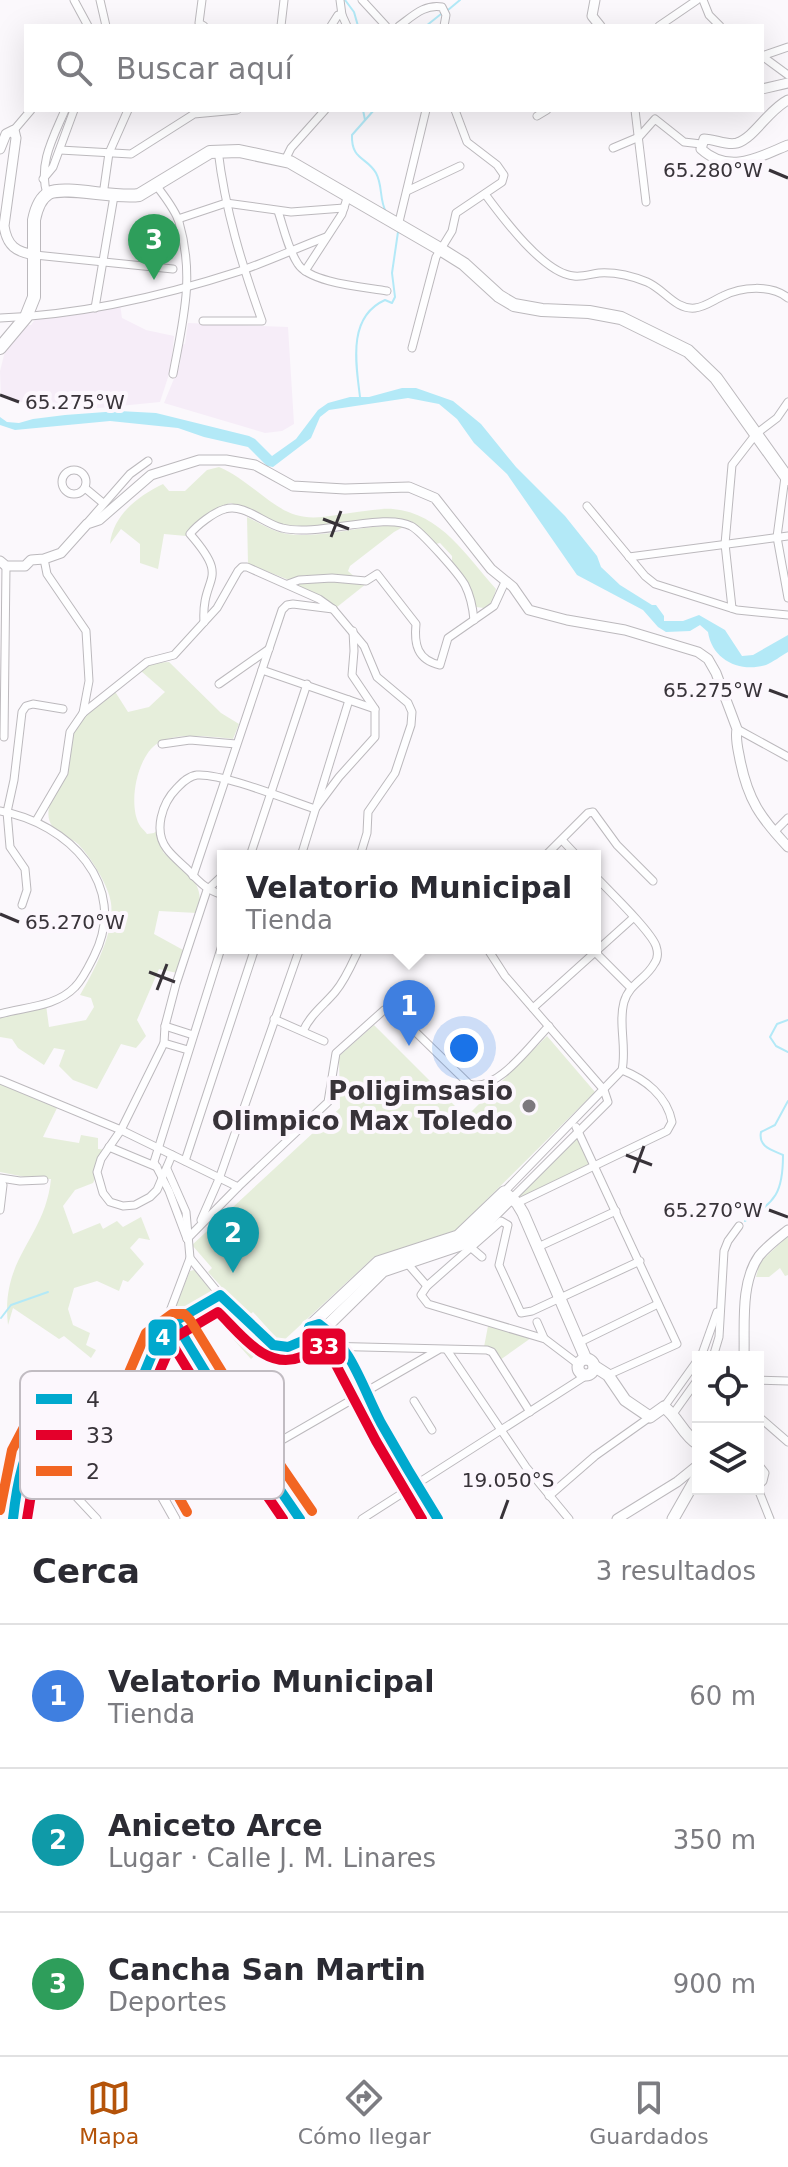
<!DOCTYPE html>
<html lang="es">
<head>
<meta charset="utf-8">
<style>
	body { margin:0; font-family:"DejaVu Sans",sans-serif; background:#f2f2f3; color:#2b2b33 }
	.controls { position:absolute; right:24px; bottom:24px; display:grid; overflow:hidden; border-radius:0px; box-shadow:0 8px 32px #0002 }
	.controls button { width:72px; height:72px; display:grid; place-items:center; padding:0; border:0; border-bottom:2px solid #e1e1e2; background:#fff; color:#2b2b33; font:40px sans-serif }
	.you { position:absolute; left:464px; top:1048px; width:28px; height:28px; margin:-20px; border:6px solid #fff; border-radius:50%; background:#1a73e8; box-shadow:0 0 0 12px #1a73e833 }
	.badge { display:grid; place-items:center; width:52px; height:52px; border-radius:50%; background:#b45309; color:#fff; font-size:26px; font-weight:700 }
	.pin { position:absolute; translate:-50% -66px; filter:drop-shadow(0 2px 4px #0008) }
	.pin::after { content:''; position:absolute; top:42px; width:28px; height:24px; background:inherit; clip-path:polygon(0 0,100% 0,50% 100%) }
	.popup { position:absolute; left:217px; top:850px; width:384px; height:104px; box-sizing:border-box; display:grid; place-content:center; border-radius:0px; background:#fff; filter:drop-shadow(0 2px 6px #0005); font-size:26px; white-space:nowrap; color:#7c7c81 }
	.popup b { font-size:30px; color:#2b2b33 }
	.popup::after { content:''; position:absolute; left:50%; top:100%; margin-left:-16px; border:16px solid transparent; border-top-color:#fff }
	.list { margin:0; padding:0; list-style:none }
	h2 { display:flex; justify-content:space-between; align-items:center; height:104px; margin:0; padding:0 32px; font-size:34px }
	h2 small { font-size:26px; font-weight:400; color:#7c7c81 }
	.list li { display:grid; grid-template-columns:52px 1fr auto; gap:24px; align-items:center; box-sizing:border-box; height:144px; padding:0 32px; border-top:2px solid #e1e1e2 }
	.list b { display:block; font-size:30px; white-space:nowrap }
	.list p { margin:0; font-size:26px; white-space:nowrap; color:#7c7c81 }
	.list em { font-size:26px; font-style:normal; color:#7c7c81 }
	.icon { flex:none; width:44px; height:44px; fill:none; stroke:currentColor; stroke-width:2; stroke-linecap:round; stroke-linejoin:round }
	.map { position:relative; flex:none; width:788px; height:1519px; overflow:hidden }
	.search { position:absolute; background:#fff; box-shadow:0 8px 32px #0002; left:24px; right:24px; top:24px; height:88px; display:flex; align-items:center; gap:20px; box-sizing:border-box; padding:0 28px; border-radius:0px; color:#7c7c81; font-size:30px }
	.sheet { height:536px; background:#fff }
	nav { display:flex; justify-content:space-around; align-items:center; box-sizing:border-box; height:112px; border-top:2px solid #e1e1e2; background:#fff; font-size:22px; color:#7c7c81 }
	nav a { display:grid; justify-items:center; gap:4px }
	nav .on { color:#b45309 }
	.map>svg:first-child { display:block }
	.built { fill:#f6edf8 }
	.green { fill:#e6eedb }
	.water { fill:#b3e9f7 }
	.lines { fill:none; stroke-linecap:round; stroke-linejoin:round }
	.stream { stroke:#b3e9f7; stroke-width:2 }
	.street-casing { stroke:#bcb9bd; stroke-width:9 }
	.secondary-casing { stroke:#bcb9bd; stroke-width:11 }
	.primary-casing { stroke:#bcb9bd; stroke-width:13 }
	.highway-casing { stroke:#bcb9bd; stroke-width:14 }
	.street { stroke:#fefeff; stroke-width:7 }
	.secondary { stroke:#fefeff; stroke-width:9 }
	.primary { stroke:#fefeff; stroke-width:11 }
	.highway { stroke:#fefeff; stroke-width:12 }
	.bus-1-casing { stroke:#fcf7fd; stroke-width:16 }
	.bus-2-casing { stroke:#fcf7fd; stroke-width:16 }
	.bus-3-casing { stroke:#fcf7fd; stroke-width:16 }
	.bus-1 { stroke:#00a9ce; stroke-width:10 }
	.bus-2 { stroke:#e4002b; stroke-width:10 }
	.bus-3 { stroke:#f26522; stroke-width:10 }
	.ticks { fill:none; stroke:#383339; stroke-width:3 }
	.poi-dot { fill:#7c787d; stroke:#fcf7fd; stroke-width:3 }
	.labels { text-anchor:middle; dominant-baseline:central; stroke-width:8; stroke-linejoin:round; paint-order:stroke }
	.poi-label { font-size:26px; font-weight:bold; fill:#383339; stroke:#fcf7fd; text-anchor:end }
	.key { fill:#fcf7fd; stroke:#c1bcc2; stroke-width:2 }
	.key-label { font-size:22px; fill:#383339 }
	.ticks-label { font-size:20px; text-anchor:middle; fill:#383339; stroke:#fcf7fd; stroke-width:8; stroke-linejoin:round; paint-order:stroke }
	.line-badge { stroke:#fcf7fd; stroke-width:3 }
	.badge-label { font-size:22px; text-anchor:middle; font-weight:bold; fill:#fff }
</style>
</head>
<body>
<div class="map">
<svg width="788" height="1519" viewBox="0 0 788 1519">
	<rect width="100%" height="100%" fill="#fbf8fc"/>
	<!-- built -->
	<g class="built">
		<polygon points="120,304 122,318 146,330 174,336 171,368 160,402 69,411 1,398 0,371 5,351 26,325 31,325 37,317 69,316"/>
		<polygon points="188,323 288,327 294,424 282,431 265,433 164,403 180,364 181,345 185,344"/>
	</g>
	<!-- green -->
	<g class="green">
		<path d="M219,467C248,479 271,508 296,515C315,521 338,514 357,512C369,511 382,508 393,509C441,513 467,557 496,589L492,604L484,608L476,607L468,582L452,562V556L440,543L436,544L411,521L388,518L321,527L282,525L231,503C216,506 193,523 186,536L164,534L158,569L140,563V544L121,529L110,544C113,515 138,496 163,484L169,491H185L207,470Z"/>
		<path d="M247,517C259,523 274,532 287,534C327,539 366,523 405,526L394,532L350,566L348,571L357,579L305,575L289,580L248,564Z"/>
		<polygon points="309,579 366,584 337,607 298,585"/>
		<path d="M169,662L221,713L239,724L233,739C214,737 175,732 158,743C137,756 128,803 139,824C141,828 144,830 147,834L154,833L161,827L163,852C184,872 208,882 197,913L159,911L154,934L185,951L177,973L159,969L137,1020L146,1036L136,1048L121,1044L97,1089L73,1080L59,1066L65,1050L54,1048L44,1065L18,1048L12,1039L0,1037V1017L46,1005L49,1027L86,1020L94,1007L91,998L80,995C94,971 115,932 111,903C109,886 90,856 78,844C71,838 59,834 53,827C38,809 64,782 69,765C73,751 68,736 78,724C88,711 103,701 114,690L128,712L149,707L165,692L141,671L152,663Z"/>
		<polygon points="374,1025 466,1117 547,1036 595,1092 454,1232 374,1257 281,1343 253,1312 248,1316 208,1272 212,1268 192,1245 340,1108 339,1056"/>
		<path d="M0,1084L57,1108L43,1137L79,1143L81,1135L98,1138V1149L109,1150L93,1183L75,1190L63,1206L73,1234L100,1223L103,1229L117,1221L123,1227L141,1217L150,1240L139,1238L130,1248L144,1264L128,1282L123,1280L119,1291L97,1281L74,1288L68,1309L73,1325L90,1333L86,1345L96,1350L91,1358L64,1336L59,1339L13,1308L8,1325C0,1257 45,1239 51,1179H35L0,1172Z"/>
		<polygon points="576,1138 579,1138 591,1163 523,1197 516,1197"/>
		<polygon points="788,1236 788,1275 785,1276 780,1268 769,1277 756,1277 760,1262"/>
		<polygon points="194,1270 210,1289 210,1296 175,1318 172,1315 190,1271"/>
		<polygon points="224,1304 264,1347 251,1359 210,1313"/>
		<polygon points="488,1326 531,1338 500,1360 495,1349 484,1347"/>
	</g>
	<!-- water -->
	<path class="water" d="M402,388H416L453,401L481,424L516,467L565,516L597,556L601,567L620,585L652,605H656L664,616V621H683L699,615L725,630L742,656L753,655L788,635V652C781,656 773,662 766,665C740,673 712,660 708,632L700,625L690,631L666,632L658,627L643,610L577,575L507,474L474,443L457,419L439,404L408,398L329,410L320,417L311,438L273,467L267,466L248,447L204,437L178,428L110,421L15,430L0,425V417L7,422L19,423L33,419L65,415L119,411L156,413L249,436L255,439L272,456L296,439L318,410L328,403L350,397H369Z"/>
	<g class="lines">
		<!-- stream -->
		<g class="stream">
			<polyline points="345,0 354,12 358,26"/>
			<polyline points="448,10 460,0"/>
			<polyline points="426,26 441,14"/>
			<polyline points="363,110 365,120"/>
			<path d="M374,110L352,135C351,160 367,157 376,173C383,186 379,199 386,212"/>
			<path d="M360,397C356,364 347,317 385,300L392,303L395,297L392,273L398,232"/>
			<polyline points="788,1020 777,1024 770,1037 776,1046 788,1052"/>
			<path d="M745,1221C776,1201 783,1193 783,1155C772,1150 758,1147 761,1132L775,1125L788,1101"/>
			<polyline points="1,1318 11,1305 48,1292"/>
		</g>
		<!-- street casing -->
		<g class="street-casing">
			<g id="street">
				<polyline points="74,0 88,26"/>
				<polyline points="100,0 106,26"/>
				<polyline points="202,0 199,23 204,26"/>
				<polyline points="340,0 342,15"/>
				<polyline points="362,0 386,26"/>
				<polyline points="703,0 709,15 720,26"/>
				<polyline points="281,26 284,0"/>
				<polyline points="331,26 338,15 342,15 347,26"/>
				<path d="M399,26C413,16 424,4 442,7L446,15L444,26"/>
				<polyline points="659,26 697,0"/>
				<polyline points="762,56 788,75"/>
				<polyline points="762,56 788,47"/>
				<polyline points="635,110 646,202"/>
				<polyline points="537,116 547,110"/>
				<polyline points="14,130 31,110"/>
				<polyline points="613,148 639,137 655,119 684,142 701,144"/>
				<polyline points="60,150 131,154 194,114 237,110"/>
				<polyline points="285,160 291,148 325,110"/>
				<polyline points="43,179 53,167 74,110"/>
				<path d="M156,185C164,196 175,209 179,222C195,277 183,320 173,374"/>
				<polyline points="407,191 460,166"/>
				<path d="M47,194C38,164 53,138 65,110"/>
				<path d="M485,194C502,217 544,274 574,276C583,277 591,274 599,273C615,272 632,276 647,282C664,289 675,310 695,308C705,307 714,300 723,296C741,287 771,284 788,298"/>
				<polyline points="103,195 109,153 128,110"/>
				<path d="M278,211C284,229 288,249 298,264C310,283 365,287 387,291"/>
				<polyline points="178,219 226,203 291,212 344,208"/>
				<polyline points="398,226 426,110"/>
				<polyline points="35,255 173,269"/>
				<polyline points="305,271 342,214 348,195"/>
				<polyline points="95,308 114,196"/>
				<path d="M0,318C81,315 163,296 240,271C269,261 297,248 326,237"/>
				<path d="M203,321H262C242,265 225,210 218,150"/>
				<polyline points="412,348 436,257 452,231 456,213 502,182 504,175 497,165 467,142 455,110"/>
				<circle cx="74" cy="482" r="12"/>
				<polyline points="785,477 777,537 788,598"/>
				<polyline points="85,488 103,503"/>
				<polyline points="587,506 645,576 655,584 737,610 788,615"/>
				<polyline points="88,522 130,474 148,461"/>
				<polyline points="629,557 788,536"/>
				<polyline points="44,559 47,574 86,631 89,681 83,713"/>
				<path d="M288,584L299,580L332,578L366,581L377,574L416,624C414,644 417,660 440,665L448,638L494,606L505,582"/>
				<polyline points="732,608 725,544 732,465 756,434 777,418 788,402"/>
				<path d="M204,622C201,574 232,582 190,534C197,525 214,512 225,509C244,503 264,524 282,528C318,537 385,512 411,526C421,531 459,574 465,585C470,595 473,609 474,620"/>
				<polyline points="353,631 354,651 352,675 375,709"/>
				<polyline points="219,684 269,649"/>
				<polyline points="737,729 788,757"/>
				<polyline points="4,737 6,566"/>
				<polyline points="162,744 190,740 236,744"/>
				<path d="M0,811C68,823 130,885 94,956C89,966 83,979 75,987C56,1007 24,1007 0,1014"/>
				<polyline points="36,821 64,773 70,732 83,713 147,662 174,655 217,608 238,571 242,567 247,567 319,599 333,609 364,646 377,677 408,703 412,712 411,725 395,773 368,812 367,833 360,856"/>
				<polyline points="774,832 788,818"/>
				<polyline points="562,840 577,856"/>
				<polyline points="250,856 307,684"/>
				<polyline points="301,856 349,700"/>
				<polyline points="545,856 588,813 593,812 617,845 653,881"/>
				<polyline points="193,876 282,610 287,605 293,604 333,609"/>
				<path d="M223,895C207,890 200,883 189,871C182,864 173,857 167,849C153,831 162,803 177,788C182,783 188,776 197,775C222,773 288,800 315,809L339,777L375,737V709L262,670"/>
				<polyline points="22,905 27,890 25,869 10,847 7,812 14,780 22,712 26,706 33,704 63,709"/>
				<polyline points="487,948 505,976 604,1090 608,1102 511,1199"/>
				<polyline points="591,948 630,987"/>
				<polyline points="533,1008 633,918"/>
				<polyline points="274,1019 324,1041"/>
				<polyline points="165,1026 193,1035"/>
				<path d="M303,1031C311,1014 323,1006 335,992C345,980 351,966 357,953"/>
				<polyline points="164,1043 188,1050"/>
				<polyline points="0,1080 121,1130 238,1187"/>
				<polyline points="576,1127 677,1344 608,1375"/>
				<polyline points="109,1147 157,1167"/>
				<polyline points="172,1155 157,1190 150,1197 135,1205 123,1206 110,1202 103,1193 97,1172 101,1159 121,1130 164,1043 165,1026 176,984 207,890 223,875"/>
				<polyline points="185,1161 255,948"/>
				<polyline points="167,1169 186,1212 190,1258 220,1295"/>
				<polyline points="0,1178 20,1181 44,1180"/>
				<polyline points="0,1180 3,1185 0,1210"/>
				<path d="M504,1192L622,1070C627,1047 618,1024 624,1002C629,984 646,979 654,964C658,959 658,952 656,946C651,931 608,890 595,876"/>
				<path d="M517,1203L667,1131L672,1122C667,1096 645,1079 622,1070"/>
				<polyline points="201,1220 219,1179 300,948"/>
				<path d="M187,1239L238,1187L328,1102L336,1053L384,1010L395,1012L469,1084C496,1094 531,1044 549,1026"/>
				<polyline points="187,1239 169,1191 154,1162 223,942"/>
				<polyline points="468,1245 482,1257"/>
				<polyline points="538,1247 616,1211"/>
				<polyline points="407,1263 427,1286"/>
				<polyline points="537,1322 544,1338"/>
				<polyline points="164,1327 190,1258"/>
				<polyline points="329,1331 342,1347 380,1421 438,1519"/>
				<polyline points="580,1342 658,1304"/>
				<polyline points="321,1346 487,1350 492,1352 530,1412"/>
				<polyline points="447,1350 526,1467 569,1519"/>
				<polyline points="713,1357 719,1337 724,1251 728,1241 739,1226"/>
				<polyline points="578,1364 545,1339 428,1304 421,1295 427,1286 501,1221 508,1225 499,1265 521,1313 532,1311 640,1261"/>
				<polyline points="758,1380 788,1381"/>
				<polyline points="414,1401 432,1430"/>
				<polyline points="664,1407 702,1354 717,1312"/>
				<polyline points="673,1414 698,1379"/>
				<polyline points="758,1416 788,1442"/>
				<polyline points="256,1455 438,1350"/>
				<polyline points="758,1464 765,1473 763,1481 758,1486"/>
				<polyline points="55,1474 97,1519"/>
				<polyline points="758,1489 770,1519"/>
				<polyline points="549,1496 595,1456 650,1417"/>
				<polyline points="362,1519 587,1375"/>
			</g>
		</g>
		<!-- secondary casing -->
		<g class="secondary-casing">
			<g id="secondary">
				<polyline points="595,0 592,16 600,26"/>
				<polyline points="762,89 788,83"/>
				<path d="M788,100C768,110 755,137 737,143C727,146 715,139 704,139L701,149C730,175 759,157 788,145"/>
				<path d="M0,149L6,134L14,130L16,138L4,226C7,246 16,252 35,255"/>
				<path d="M0,561L6,566H25L31,560L44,559L61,553L87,524L99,520L151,475L199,460H226L255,465L293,486L345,489L409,487L435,498L491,569L513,587L529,610L567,620L625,630L698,652L708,659L716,673L737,729C735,739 738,749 740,760C748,800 760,817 788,847"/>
				<polyline points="178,1327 256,1455 300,1519"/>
				<path d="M744,1357C745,1325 740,1283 759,1256C767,1246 778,1238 788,1230"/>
				<polyline points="112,1418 122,1425 175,1519"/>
				<polyline points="617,1519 677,1482 698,1465"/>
			</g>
		</g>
		<!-- primary casing -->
		<g class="primary-casing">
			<g id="primary">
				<polyline points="326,1327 383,1271 466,1243 510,1199"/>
				<polyline points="307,1339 309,1327 378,1262 458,1236 504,1192 517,1203 523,1213 586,1359"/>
				<polyline points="307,1339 314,1346 324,1344 329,1334 323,1325"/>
				<polyline points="158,1340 194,1318"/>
				<circle cx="586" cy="1367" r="8"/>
				<path d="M594,1366L608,1375L625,1400L650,1417L664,1407C678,1417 683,1435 698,1444"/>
				<path d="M13,1519C17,1482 22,1449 44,1418L55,1416L112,1418L131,1402L163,1328L220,1295L273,1345L288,1347L307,1339"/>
				<polyline points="673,1519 698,1475"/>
			</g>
		</g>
		<!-- highway casing -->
		<g class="highway-casing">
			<path id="highway" d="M0,348L26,317L34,297V220C36,210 40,198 49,193C65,185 116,199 139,195L210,152L239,151L290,162L440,249L464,264L499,296L514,305L542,310L589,312L621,318L688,351L716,378L788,479"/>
		</g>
		<!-- street -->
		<use href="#street" class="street"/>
		<!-- secondary -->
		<use href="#secondary" class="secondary"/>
		<!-- primary -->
		<use href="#primary" class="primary"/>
		<!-- highway -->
		<use href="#highway" class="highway"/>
		<!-- bus-1 casing -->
		<g class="bus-1-casing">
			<g id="bus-1">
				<polyline points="158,1341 178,1327 256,1455 300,1519"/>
				<path d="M112,1418L122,1425L124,1422L163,1328L220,1295L273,1345L288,1347L307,1339L309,1327L319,1324C352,1347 363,1389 381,1423C399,1455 418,1487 438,1519"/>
				<path d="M13,1519C17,1482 24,1449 44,1418H112"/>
			</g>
		</g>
		<!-- bus-2 casing -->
		<g class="bus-2-casing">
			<g id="bus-2">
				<polyline points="166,1352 174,1347 244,1462 283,1519"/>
				<path d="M104,1429L119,1439L132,1435L174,1338L218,1312C241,1334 266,1371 301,1357C310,1353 316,1351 321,1343L334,1361L376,1441L422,1519"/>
				<polyline points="27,1519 35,1470 53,1431 112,1432"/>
			</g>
		</g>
		<!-- bus-3 casing -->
		<g class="bus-3-casing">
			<g id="bus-3">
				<polyline points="120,1407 134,1417 187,1512"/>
				<polyline points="109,1419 146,1333 172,1314 184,1314 190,1320 268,1447 312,1511"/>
				<polyline points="0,1510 12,1450 34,1408 54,1402 112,1404"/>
			</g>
		</g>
		<!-- bus-1 -->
		<use href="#bus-1" class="bus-1"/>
		<!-- bus-2 -->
		<use href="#bus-2" class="bus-2"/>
		<!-- bus-3 -->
		<use href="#bus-3" class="bus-3"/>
	</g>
	<!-- ticks -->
	<path class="ticks" d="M769,170L788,178M0,395L19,402M323,519L349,529M331,537L341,511M769,690L788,697M0,914L19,922M149,972L175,982M157,990L167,964M626,1155L652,1165M634,1173L644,1146M769,1210L788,1217M501,1519L508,1500"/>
	<!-- markers -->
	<circle class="poi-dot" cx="529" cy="1106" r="8"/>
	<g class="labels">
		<!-- poi labels -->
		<g class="poi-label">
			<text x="513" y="1091">Poligimsasio<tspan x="513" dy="30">Olimpico Max Toledo</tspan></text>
		</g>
	</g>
	<!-- legend -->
	<rect x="20" y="1371" width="264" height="128" rx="12" class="key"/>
	<rect x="36" y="1394" width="36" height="10" fill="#00a9ce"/>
	<rect x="36" y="1430" width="36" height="10" fill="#e4002b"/>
	<rect x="36" y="1466" width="36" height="10" fill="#f26522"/>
	<g class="key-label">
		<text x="86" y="1407">4</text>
		<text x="86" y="1443">33</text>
		<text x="86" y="1479">2</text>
	</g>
	<g class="ticks-label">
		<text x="713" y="177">65.280°W</text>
		<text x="75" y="409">65.275°W</text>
		<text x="713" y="697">65.275°W</text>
		<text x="75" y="929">65.270°W</text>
		<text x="713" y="1217">65.270°W</text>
		<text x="508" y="1487">19.050°S</text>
	</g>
	<g class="line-badge">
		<rect x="147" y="1318" width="31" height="39" rx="8" fill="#00a9ce"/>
		<rect x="301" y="1327" width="46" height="39" rx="8" fill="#e4002b"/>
	</g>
	<g class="badge-label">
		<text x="163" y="1345">4</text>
		<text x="324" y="1354">33</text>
	</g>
</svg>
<div class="controls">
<button><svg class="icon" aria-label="locate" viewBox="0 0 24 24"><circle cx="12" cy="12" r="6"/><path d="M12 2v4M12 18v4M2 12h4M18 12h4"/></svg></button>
<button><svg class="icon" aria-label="layers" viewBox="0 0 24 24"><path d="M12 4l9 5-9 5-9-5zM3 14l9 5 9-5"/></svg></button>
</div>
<div class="you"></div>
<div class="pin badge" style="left:409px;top:1046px;background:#3f7fe0">1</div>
<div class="popup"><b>Velatorio Municipal</b>Tienda</div>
<div class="pin badge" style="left:233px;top:1273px;background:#0f9aa8">2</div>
<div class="pin badge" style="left:154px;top:280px;background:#2e9e5b">3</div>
<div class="search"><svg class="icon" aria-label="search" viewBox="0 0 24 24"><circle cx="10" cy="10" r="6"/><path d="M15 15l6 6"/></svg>Buscar aquí</div>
</div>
<section class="sheet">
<h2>Cerca<small>3 resultados</small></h2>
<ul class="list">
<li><span class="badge" style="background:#3f7fe0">1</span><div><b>Velatorio Municipal</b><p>Tienda</p></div><em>60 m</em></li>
<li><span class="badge" style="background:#0f9aa8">2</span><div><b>Aniceto Arce</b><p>Lugar · Calle J. M. Linares</p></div><em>350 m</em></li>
<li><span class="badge" style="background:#2e9e5b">3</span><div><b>Cancha San Martin</b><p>Deportes</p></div><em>900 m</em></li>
</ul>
</section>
<nav>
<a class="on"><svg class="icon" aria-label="map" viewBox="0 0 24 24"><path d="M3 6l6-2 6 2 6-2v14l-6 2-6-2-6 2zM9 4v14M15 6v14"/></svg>Mapa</a>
<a><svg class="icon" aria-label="directions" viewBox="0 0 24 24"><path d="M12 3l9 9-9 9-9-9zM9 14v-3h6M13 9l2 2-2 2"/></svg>Cómo llegar</a>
<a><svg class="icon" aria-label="saved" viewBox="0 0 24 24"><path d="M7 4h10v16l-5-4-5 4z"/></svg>Guardados</a>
</nav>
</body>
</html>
